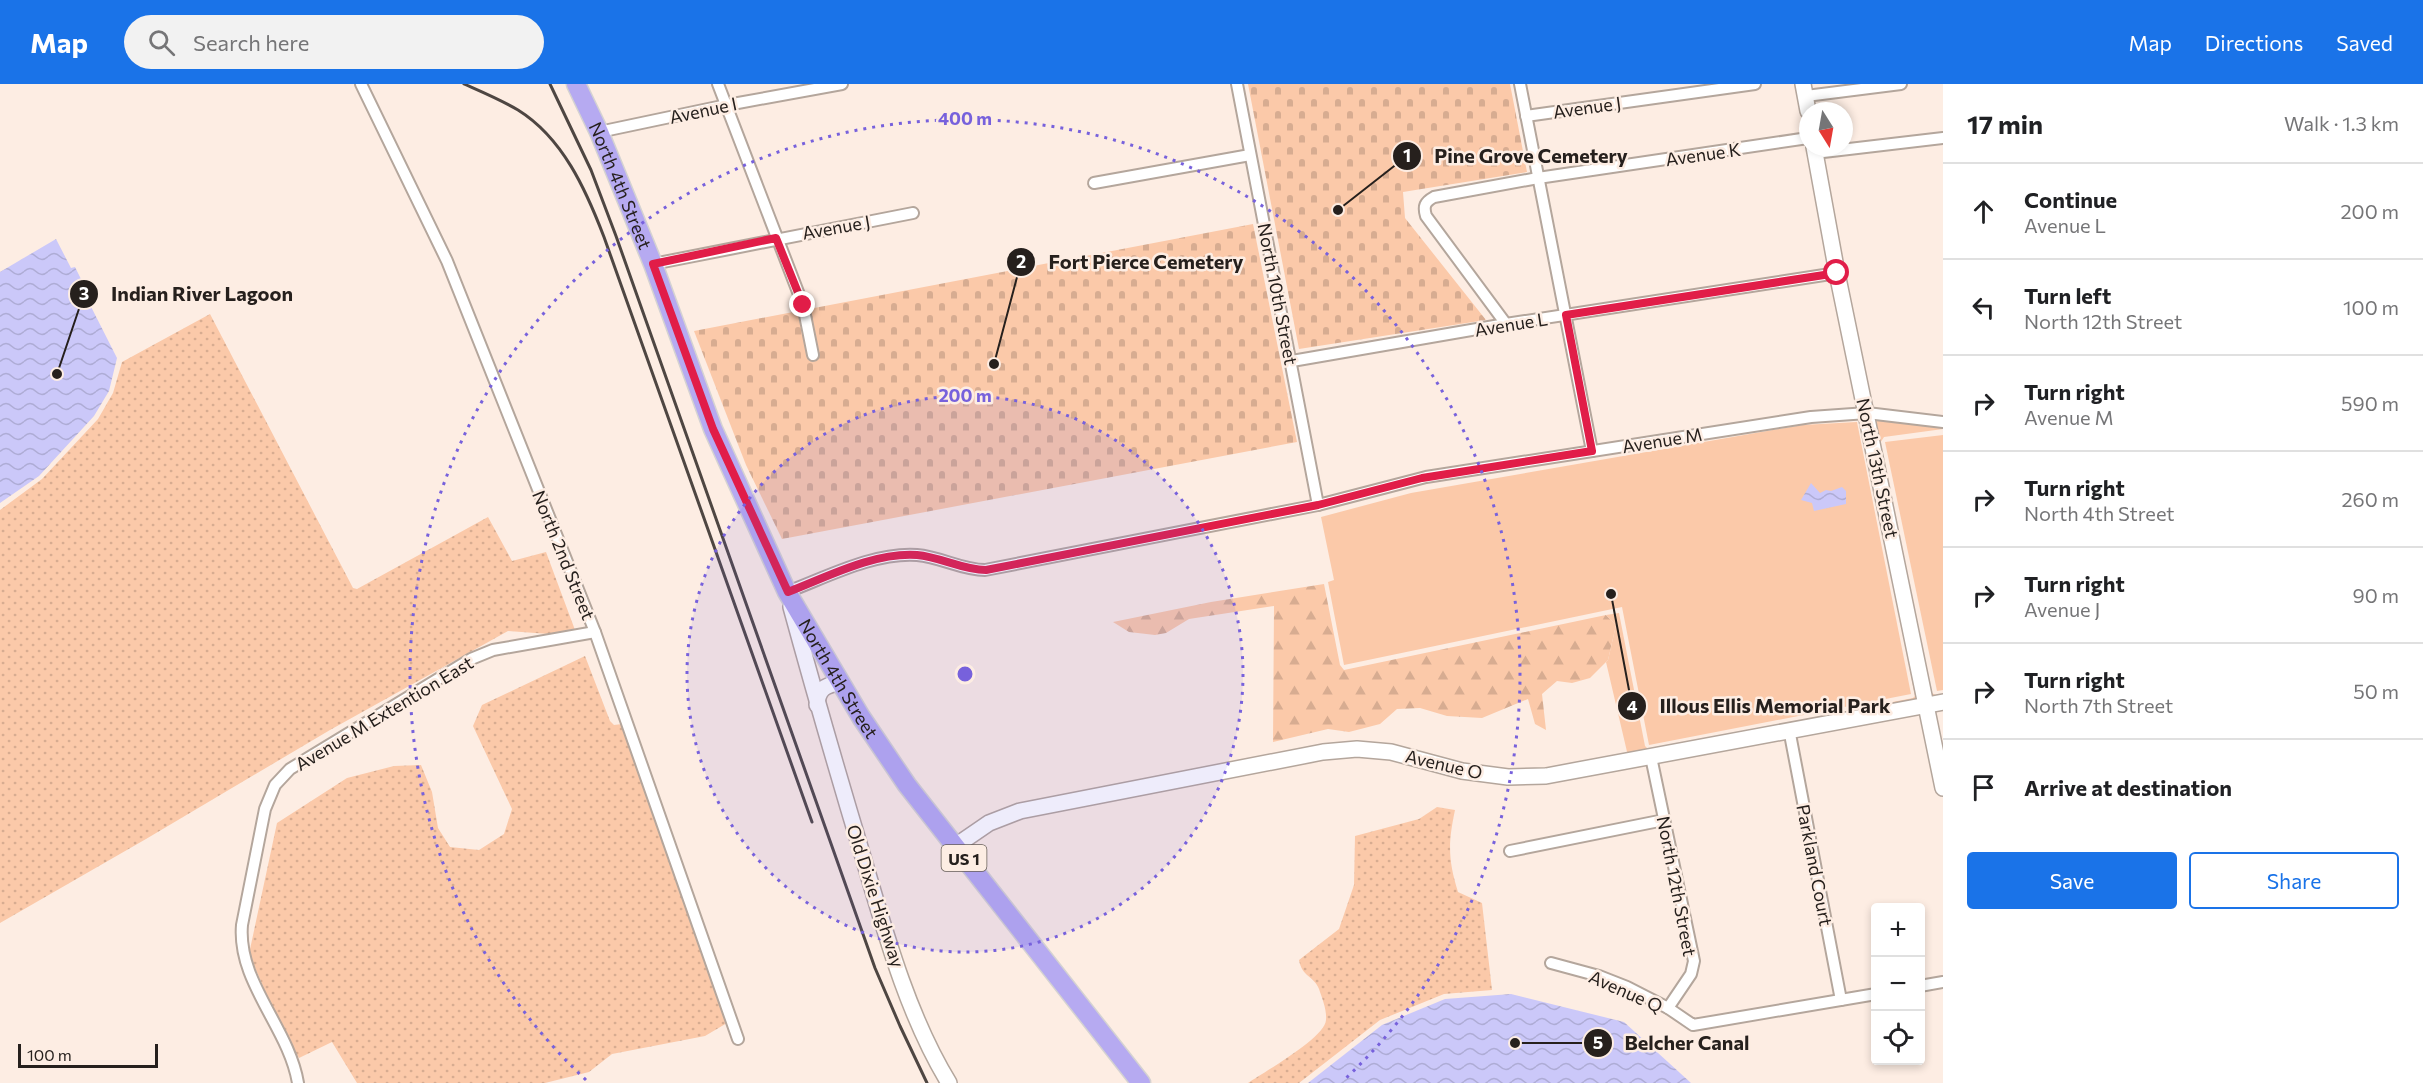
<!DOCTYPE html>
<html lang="en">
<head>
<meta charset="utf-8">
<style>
	body { margin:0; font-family:Commissioner,sans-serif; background:#f2f2f2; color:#202124 }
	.controls { position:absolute; right:18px; bottom:18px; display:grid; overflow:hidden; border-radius:6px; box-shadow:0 3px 9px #0003 }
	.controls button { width:54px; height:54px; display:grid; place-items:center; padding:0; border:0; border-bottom:2px solid #e0e0e0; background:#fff; color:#202124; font:30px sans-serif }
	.compass { position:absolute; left:1799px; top:18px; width:54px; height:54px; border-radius:50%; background:#fff; box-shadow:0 3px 9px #0003; rotate:169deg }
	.scale { position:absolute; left:18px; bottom:15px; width:140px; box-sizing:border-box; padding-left:6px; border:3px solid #26201d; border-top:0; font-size:16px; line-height:21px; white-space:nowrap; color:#26201d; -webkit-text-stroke:4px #fdede3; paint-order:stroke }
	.stop { position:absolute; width:18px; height:18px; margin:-14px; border:4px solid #e11d48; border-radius:50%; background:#fff }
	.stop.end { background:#e11d48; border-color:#fff; box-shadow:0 2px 6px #0008 }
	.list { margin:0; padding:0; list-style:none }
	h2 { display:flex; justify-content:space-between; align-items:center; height:78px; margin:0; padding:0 24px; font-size:26px }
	h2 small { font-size:20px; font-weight:400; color:#757577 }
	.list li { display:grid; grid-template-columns:39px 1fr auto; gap:18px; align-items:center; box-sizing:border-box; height:96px; padding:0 24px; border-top:2px solid #e0e0e0 }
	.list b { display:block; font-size:22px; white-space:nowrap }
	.list p { margin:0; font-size:20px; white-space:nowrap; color:#757577 }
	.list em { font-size:20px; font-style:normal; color:#757577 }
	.actions { display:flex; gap:12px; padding:18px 24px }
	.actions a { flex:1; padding:14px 0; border:2px solid #1a73e8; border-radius:6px; text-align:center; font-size:21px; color:#1a73e8 }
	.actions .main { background:#1a73e8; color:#fff }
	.icon { flex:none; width:33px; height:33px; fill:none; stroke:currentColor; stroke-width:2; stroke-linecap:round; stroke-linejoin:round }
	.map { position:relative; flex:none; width:1943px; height:999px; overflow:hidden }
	header { display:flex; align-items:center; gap:36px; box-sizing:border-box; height:84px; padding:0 30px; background:#1a73e8; color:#fff }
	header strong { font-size:28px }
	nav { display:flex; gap:33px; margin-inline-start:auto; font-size:21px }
	.search { width:420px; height:54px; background:#f2f2f2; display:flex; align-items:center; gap:15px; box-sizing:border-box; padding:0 21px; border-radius:33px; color:#757577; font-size:22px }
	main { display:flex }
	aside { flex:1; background:#fff }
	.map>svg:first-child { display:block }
	.grass { fill:url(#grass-dots) }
	.forest { fill:url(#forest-firs) }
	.cemetery { fill:url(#cemetery-stones) }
	.park { fill:#fbc9a9 }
	.water { fill:url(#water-waves) }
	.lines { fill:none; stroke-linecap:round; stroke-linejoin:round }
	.street-casing { stroke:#b4a69c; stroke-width:14 }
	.secondary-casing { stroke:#b4a69c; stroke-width:18 }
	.primary-casing { stroke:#d4d2d2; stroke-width:21 }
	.street { stroke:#fff; stroke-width:10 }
	.secondary { stroke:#fff; stroke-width:15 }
	.primary { stroke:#b6aaf1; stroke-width:18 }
	.rail { stroke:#4e4642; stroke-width:3 }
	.route { stroke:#e11d48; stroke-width:8 }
	.ring { fill:none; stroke:#7761dc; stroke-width:3; stroke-dasharray:3 6 }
	.labels { text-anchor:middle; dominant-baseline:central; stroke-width:5; stroke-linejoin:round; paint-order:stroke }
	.shield { fill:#fdede3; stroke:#665e58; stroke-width:1.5 }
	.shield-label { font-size:16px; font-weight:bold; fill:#26201d }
	.street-label { font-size:18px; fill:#26201d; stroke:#fdede3 }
	.centre { fill:#7761dc; stroke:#fdede3; stroke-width:3 }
	.ring-label { font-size:18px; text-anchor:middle; font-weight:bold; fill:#7761dc; stroke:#fdede3; stroke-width:5; stroke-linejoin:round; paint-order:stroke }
	.leader { fill:none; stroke:#26201d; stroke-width:2 }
	.callout-dot { fill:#26201d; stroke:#fdede3; stroke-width:2 }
	.mark-label { font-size:18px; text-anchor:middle; font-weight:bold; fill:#fff }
	.callout-label { font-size:20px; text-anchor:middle; font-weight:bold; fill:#26201d; stroke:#fdede3; stroke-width:5; stroke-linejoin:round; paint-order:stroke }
</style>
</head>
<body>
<header>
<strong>Map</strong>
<div class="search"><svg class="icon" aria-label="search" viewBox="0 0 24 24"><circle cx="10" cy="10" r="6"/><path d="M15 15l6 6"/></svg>Search here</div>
<nav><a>Map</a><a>Directions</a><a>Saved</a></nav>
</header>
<main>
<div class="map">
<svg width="1943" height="999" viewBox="0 0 1943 999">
	<defs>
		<pattern id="grass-dots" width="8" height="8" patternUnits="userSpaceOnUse" patternTransform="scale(1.5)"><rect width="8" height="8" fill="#fbc9a9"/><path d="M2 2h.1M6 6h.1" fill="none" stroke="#d7ac91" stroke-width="1.8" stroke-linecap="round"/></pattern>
		<pattern id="forest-firs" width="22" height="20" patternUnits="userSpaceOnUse" patternTransform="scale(1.5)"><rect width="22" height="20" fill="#fbc9a9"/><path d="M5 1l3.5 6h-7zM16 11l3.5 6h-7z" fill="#d7ac91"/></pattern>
		<pattern id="cemetery-stones" width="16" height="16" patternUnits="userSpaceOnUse" patternTransform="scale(1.5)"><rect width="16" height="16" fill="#fbc9a9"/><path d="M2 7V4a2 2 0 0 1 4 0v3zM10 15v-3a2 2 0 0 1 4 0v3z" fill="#d7ac91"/></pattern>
		<pattern id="water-waves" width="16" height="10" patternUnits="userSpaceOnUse" patternTransform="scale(1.5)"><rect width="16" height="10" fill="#cbc8f9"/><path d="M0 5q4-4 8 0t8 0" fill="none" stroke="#aeacd5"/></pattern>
	</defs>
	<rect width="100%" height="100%" fill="#fdede3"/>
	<!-- grass -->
	<g class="grass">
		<polygon points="210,230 353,504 357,505 488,433 512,477 546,468 575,546 549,550 508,547 330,646 146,755 0,839 0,426 42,395 98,335 113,309 122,278"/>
		<polygon points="585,572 610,637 614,641 622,640 727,939 705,952 612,970 589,988 545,999 357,999 332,958 299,974 278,937 249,870 277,739 347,694 394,682 421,681 432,708 438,744 450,763 479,766 504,750 512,725 473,642 482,621"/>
		<path d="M1437,723L1455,726C1448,759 1448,776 1458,808L1482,819L1492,906L1444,910L1380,936L1299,999H1248C1264,988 1325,954 1326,936C1327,926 1322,914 1319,905C1314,892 1302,893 1299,876L1339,845L1354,801L1355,752L1419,735Z"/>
	</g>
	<!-- forest -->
	<polygon class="forest" points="1324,500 1340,581 1344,586 1606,531 1616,541 1608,576 1590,594 1572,599 1557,597 1542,610 1546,646 1535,640 1528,615 1482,634 1447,632 1420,624 1397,625 1380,640 1349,648 1328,645 1273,658 1274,522 1189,535 1166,549 1155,551 1129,548 1113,538 1211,518"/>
	<!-- cemetery -->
	<g class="cemetery">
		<polygon points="1248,0 1510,0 1527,88 1403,108 1405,134 1486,236 1299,265"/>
		<polygon points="1253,140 1297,358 782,455 746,381 694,247"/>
	</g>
	<!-- park -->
	<g class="park">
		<polygon points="1861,335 1921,616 1628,672 1606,578 1608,576 1616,541 1606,531 1619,529 1645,662 1649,666 1913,614 1915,612"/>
		<polygon points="1874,335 1943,343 1943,345 1884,353 1880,359 1932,609 1937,612 1930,614"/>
		<polygon points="1857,338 1911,610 1649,661 1622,523 1344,581 1328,498 1334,496 1321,433 1411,409 1802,341"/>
		<polygon points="1943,351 1943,606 1937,607 1885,358"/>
	</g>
	<!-- water -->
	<g class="water">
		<polygon points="56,155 71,184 75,183 81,195 78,197 117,274 109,307 94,332 39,392 0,419 0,188"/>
		<polygon points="1811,399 1820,409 1826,406 1831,407 1842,403 1846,407 1846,420 1814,427 1812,419 1801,416"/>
		<polygon points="1511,910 1624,938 1691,999 1308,999 1382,941 1445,915"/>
	</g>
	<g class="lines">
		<!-- street casing -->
		<g class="street-casing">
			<g id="street">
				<polyline points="361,0 447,177 595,548 738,955"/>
				<polyline points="718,0 803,221 813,271"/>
				<polyline points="1237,0 1318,421"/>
				<polyline points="1520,0 1592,367"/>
				<polyline points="1806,12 1901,0"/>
				<polyline points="1526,32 1755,0"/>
				<polyline points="599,48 727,21 842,0"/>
				<polyline points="1815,69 1943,54"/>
				<polyline points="1094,99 1250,71"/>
				<polyline points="653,180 913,129"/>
				<path d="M1506,240L1426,132C1423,122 1425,118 1434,113L1538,94L1808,54"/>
				<polyline points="1292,277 1506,240 1837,189"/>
				<path d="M787,508C827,493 874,468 917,471C941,473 962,486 985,486L1318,421L1426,393L1811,333L1867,329L1943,338"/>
				<polyline points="1789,645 1841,916"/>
				<polyline points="1651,673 1694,877 1691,890 1668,924"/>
				<polyline points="1510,767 1664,736"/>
				<polyline points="1551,879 1599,892 1627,903 1668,924 1693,941 1876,910"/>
				<polyline points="1920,902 1943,898"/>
				<path d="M298,999C289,944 237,898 242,841L265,725L275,701L290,685L471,575L493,566L595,548"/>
			</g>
		</g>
		<!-- secondary casing -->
		<g class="secondary-casing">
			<g id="secondary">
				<polyline points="1803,0 1808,27"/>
				<polyline points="1814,63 1837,189 1943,704"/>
				<path d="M791,523C814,607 838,690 863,773C885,848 908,932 949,999"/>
				<path d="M817,621C818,604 825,602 840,598"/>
				<polyline points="954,763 989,739 1020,727 1323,668 1357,665 1391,668 1462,687 1508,693 1546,692 1943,618"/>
			</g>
		</g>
		<!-- primary casing -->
		<g class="primary-casing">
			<g id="primary">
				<path id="s1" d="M576,0L599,48L653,180L713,345L787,508L861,633L907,701L1141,999"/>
			</g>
		</g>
		<!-- street -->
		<use href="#street" class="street"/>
		<!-- secondary -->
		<use href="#secondary" class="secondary"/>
		<!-- primary -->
		<use href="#primary" class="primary"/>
		<!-- rail -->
		<g class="rail">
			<path d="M464,0C482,8 501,16 518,26C563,54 586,106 604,153L812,738"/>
			<polyline points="550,0 591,86 616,152 875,884 900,942 927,999"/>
		</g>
	</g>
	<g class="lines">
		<!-- route -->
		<path class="route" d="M803,221L776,154L653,180L713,345L788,508C827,493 874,468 917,471C941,473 962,486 986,486L1318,421L1422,394L1592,367L1566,231L1837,189"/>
	</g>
	<!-- distance rings -->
	<circle cx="965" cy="590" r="278" fill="#7761dc" fill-opacity=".12"/>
	<g class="ring">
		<circle cx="965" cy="590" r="278"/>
		<path d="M586 996A555 555 0 1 1 1344 996"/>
	</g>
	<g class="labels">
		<!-- shield labels -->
		<rect class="shield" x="941.5" y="761" width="45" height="26" rx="4.5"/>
		<g class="shield-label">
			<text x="964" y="774">US 1</text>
		</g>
		<!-- street labels -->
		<g class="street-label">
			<text transform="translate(1587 23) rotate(-8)">Avenue J</text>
			<text transform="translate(703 26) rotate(-12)">Avenue I</text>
			<text transform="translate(1703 70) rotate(-8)">Avenue K</text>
			<text stroke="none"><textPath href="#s1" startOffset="111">North 4th Street</textPath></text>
			<text transform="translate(836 143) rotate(-10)">Avenue J</text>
			<text transform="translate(1278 210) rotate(79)">North 10th Street</text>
			<text transform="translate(1511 240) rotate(-9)">Avenue L</text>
			<text transform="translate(1662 356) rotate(-9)">Avenue M</text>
			<text transform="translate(1878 384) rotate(78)">North 13th Street</text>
			<text transform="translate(564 471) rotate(68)">North 2nd Street</text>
			<text stroke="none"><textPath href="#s1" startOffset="651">North 4th Street</textPath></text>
			<text transform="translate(384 629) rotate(-31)">Avenue M Extention East</text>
			<text transform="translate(1444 680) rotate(13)">Avenue O</text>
			<text transform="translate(1815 781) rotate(79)">Parkland Court</text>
			<text transform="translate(1677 802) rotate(79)">North 12th Street</text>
			<text transform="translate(876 812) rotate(72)">Old Dixie Highway</text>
			<text transform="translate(1626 907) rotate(24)">Avenue Q</text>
		</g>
	</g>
	<circle cx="965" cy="590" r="9" class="centre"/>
	<g class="ring-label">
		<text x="965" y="41">400 m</text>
		<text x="965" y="318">200 m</text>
	</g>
	<!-- callouts -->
	<path class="leader" d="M1338 126L1407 72M994 280L1021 178M57 290L84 210M1611 510L1632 622M1515 959L1598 959"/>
	<g class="callout-dot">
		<circle cx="1338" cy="126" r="6"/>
		<circle cx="994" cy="280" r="6"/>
		<circle cx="57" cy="290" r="6"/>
		<circle cx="1611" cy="510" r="6"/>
		<circle cx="1515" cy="959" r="6"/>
		<circle cx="1407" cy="72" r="15"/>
		<circle cx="1021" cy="178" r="15"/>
		<circle cx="84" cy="210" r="15"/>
		<circle cx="1632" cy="622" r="15"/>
		<circle cx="1598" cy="959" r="15"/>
	</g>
	<g class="mark-label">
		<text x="1407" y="78">1</text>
		<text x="1021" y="184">2</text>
		<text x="84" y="216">3</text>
		<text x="1632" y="629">4</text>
		<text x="1598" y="965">5</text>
	</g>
	<g class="callout-label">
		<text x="1531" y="79">Pine Grove Cemetery</text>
		<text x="1146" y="185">Fort Pierce Cemetery</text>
		<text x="202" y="217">Indian River Lagoon</text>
		<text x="1775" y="629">Illous Ellis Memorial Park</text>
		<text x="1687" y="966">Belcher Canal</text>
	</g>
</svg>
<div class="controls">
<button>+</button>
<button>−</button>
<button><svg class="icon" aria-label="locate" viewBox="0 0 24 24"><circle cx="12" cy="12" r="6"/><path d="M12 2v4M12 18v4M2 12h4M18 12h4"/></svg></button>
</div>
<svg class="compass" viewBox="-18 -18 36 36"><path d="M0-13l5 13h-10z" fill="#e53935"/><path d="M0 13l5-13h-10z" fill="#757577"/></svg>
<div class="scale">100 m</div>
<div class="stop" style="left:1837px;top:189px"></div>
<div class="stop end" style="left:803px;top:221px"></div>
</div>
<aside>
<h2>17 min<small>Walk · 1.3 km</small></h2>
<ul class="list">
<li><svg class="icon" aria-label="ahead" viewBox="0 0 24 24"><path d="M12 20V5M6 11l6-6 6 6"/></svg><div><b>Continue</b><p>Avenue L</p></div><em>200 m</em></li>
<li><svg class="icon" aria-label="left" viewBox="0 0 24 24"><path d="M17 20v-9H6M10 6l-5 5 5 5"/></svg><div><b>Turn left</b><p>North 12th Street</p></div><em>100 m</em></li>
<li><svg class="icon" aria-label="right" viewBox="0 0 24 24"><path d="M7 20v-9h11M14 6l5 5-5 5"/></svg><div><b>Turn right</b><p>Avenue M</p></div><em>590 m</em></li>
<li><svg class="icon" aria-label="right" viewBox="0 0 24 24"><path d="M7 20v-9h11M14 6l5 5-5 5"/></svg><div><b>Turn right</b><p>North 4th Street</p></div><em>260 m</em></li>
<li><svg class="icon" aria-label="right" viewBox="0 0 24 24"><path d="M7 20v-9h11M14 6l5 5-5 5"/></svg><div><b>Turn right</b><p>Avenue J</p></div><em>90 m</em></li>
<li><svg class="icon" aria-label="right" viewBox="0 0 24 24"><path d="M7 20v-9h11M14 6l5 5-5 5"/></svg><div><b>Turn right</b><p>North 7th Street</p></div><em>50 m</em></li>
<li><svg class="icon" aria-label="arrive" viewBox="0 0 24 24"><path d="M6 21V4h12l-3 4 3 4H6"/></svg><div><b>Arrive at destination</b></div></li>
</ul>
<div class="actions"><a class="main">Save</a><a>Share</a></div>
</aside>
</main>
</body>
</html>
